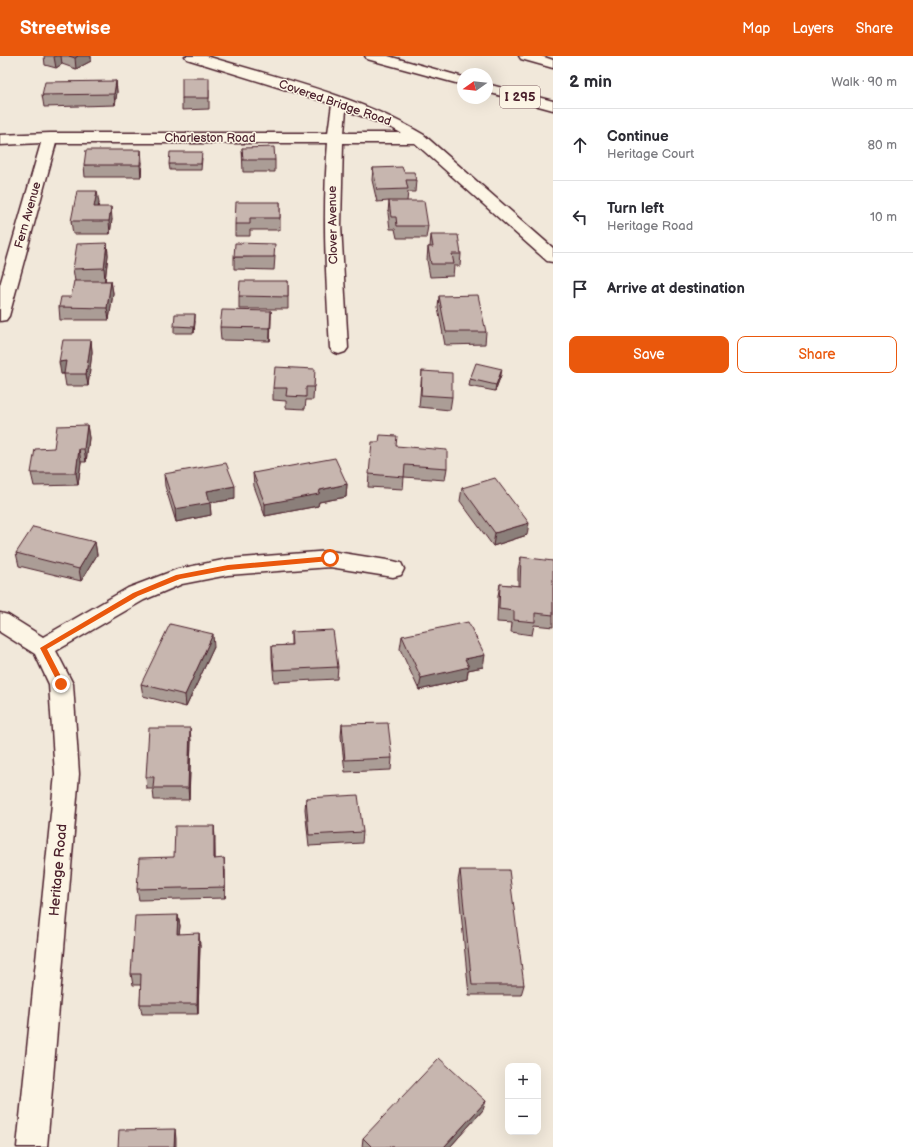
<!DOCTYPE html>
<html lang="en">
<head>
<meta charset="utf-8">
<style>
	body { margin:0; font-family:"Balsamiq Sans",sans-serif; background:#f7f7f7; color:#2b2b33 }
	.controls { position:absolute; right:12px; bottom:12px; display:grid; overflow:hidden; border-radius:8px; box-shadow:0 4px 16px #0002 }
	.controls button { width:36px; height:36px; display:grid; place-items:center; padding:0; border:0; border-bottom:1px solid #e1e1e2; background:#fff; color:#2b2b33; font:20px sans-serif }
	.compass { position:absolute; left:457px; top:12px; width:36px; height:36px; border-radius:50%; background:#fff; box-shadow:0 4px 16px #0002; rotate:255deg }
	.stop { position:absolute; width:12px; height:12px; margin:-9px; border:3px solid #ea580c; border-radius:50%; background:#fff }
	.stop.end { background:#ea580c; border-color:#fff; box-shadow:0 1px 4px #0008 }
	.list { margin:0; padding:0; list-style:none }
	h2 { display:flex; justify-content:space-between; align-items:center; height:52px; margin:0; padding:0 16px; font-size:17px }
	h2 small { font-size:13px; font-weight:400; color:#7c7c81 }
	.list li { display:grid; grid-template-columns:26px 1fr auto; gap:12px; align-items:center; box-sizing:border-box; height:72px; padding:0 16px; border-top:1px solid #e1e1e2 }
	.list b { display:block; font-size:15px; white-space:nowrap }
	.list p { margin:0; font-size:13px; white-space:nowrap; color:#7c7c81 }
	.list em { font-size:13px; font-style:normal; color:#7c7c81 }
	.actions { display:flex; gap:8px; padding:12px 16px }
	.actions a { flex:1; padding:9px 0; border:1px solid #ea580c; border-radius:8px; text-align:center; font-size:14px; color:#ea580c }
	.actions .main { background:#ea580c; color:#fff }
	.icon { flex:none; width:22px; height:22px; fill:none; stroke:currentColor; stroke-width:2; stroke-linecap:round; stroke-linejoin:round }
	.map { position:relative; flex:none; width:553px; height:1091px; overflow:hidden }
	header { display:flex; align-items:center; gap:24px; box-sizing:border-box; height:56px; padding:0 20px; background:#ea580c; color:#fff }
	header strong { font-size:19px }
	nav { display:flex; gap:22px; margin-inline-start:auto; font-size:14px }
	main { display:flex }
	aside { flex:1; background:#fff }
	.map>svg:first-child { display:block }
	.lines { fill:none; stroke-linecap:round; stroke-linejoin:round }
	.street-casing { stroke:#4a1f2b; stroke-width:3 }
	.highway-casing { stroke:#4a1f2b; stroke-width:3 }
	.street { fill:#fcf5e5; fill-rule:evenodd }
	.highway { fill:#fcf5e5; fill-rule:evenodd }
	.wall { fill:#ab9d96; stroke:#4a1f2b }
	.shaded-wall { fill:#8b7f7a; stroke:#4a1f2b }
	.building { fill:#c7b6af; stroke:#4a1f2b }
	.route { fill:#ea580c }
	.labels { text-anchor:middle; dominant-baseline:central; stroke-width:3; stroke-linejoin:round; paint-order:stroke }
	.far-street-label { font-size:12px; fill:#4a1f2b; stroke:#fcf5e5 }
	.shield { fill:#fcf5e5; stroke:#7f5f63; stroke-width:1 }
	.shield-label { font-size:13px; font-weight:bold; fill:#4a1f2b }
	.street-label { font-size:14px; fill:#4a1f2b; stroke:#fcf5e5 }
</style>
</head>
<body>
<header>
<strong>Streetwise</strong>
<nav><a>Map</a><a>Layers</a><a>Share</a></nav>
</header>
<main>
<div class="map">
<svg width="553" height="1091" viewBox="0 0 553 1091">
	<rect width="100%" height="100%" fill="#f1e8da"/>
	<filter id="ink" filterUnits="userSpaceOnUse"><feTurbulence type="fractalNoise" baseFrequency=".025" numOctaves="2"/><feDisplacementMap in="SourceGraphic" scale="8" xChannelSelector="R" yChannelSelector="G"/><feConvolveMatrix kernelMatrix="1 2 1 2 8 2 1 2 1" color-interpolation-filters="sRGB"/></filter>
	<g filter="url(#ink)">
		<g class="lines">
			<!-- street casing -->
			<g class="street-casing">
				<g id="street">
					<path d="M185,0H206C279,22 359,40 424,79L553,192V206L547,205L415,87H343L341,169L348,292L345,296L339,298L333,296L330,292C326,223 322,155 328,87H56L9,260L6,264L0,265V229L41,87L0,89V79L50,77H328L332,48L187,3ZM346,54L392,72L401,77H344Z"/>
					<polygon points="330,495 393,505 401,507 404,513 401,519 393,521 330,511 228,519 182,528 144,544 56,595 73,628 79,718 47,1091 17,1091 55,718 49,628 35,598 0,576 0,557 8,559 43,581 128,532 178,513 228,503"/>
				</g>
			</g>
			<!-- highway casing -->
			<g class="highway-casing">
				<g id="highway">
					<polygon points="365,0 388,0 463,21 463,29 367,3"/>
					<polygon points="519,0 541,0 553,4 553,12 521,3"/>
					<polygon points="487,28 553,45 553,54 487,36"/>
				</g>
			</g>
			<!-- street -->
			<use href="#street" class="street"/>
			<!-- highway -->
			<use href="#highway" class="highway"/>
		</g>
		<!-- wall -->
		<g class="wall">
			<polygon points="44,0 91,0 91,5 76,13 62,8 56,12 45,9"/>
			<polygon points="116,25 117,36 115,49 44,51 42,39"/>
			<polygon points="209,33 209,53 182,54 182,42"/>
			<polygon points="242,92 275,104 275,116 243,116"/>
			<polygon points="202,102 201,114 170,114 169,108"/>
			<polygon points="142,106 141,121 85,121 84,109"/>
			<polygon points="373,112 416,124 415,136 408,136 407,145 428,170 426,182 397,182 395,173 390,173 388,157 389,145 377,146 372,124"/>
			<polygon points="280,146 280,174 250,174 250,180 235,180 235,168"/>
			<polygon points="99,147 98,151 112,163 110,178 73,178 71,165"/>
			<polygon points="431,179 461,198 460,210 454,210 453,220 430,221 427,204 428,191 430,191"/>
			<polygon points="107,187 108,199 105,225 111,225 113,237 109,264 60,264 59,251 71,241 75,225 73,213"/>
			<polygon points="275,200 274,214 234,213 234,201"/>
			<polygon points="288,225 288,253 239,253 239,240"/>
			<polygon points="439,240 486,276 485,288 445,289 438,252"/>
			<polygon points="271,255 270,285 221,284 220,271"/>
			<polygon points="195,265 194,277 174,277 174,270"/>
			<polygon points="91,284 92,296 88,330 66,330 64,318 61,318"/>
			<polygon points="422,315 452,341 450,354 419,351"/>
			<polygon points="501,319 495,335 469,330 470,323"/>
			<polygon points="314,325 313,344 306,344 305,353 286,352 286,345 273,344 273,332"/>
			<polygon points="87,369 89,382 86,406 81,406 78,429 34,430 31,417 54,392"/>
			<polygon points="396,390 447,412 445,424 404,421 403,433 368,431 369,418"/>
			<polygon points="253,417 347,428 346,441 319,446 318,450 265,460 254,430"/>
			<polygon points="164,418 235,443 210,447 211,459 176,466 165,430"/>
			<polygon points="462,432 527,479 493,490 460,445"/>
			<polygon points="95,486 97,499 81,525 19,510 16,497"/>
			<polygon points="521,501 553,531 553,571 534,569 532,579 511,576 512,567 497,566 498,540 500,528 518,530 518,513"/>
			<polygon points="291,576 338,611 337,623 274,626 272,602 272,590 291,589"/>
			<polygon points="402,580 483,611 468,614 467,623 419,634 400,593"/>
			<polygon points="214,591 186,651 143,640 141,628"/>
			<polygon points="342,668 392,702 391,714 345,716 341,680"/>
			<polygon points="191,684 189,744 154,744 153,733 147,733 146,721"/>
			<polygon points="306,742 363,776 362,787 309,790 305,753"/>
			<polygon points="214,770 215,803 225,814 225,842 139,844 137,833 174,801"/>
			<polygon points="460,814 524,929 521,939 469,939 458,825"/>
			<polygon points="178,859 180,870 179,878 200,888 198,958 142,958 140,948 141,929 133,929 131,918"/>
			<polygon points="483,1054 450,1091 362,1091 363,1082"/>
		</g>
		<!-- shaded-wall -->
		<g class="shaded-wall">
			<polygon points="56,0 61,0 62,8 56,12 54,1"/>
			<polygon points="78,0 91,0 91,5 76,13 75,2"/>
			<polygon points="116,25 117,36 115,49 114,38"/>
			<polygon points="141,94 142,106 141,121 140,109"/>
			<polygon points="97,135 99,147 96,163 94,151"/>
			<polygon points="111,151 112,163 110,178 109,165"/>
			<polygon points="107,187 108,199 105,225 104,212"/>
			<polygon points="111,225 113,237 109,264 107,252"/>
			<polygon points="271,255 271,267 270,285 270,272"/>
			<polygon points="195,258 195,265 194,277 194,271"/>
			<polygon points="91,284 92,296 88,330 86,318"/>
			<polygon points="66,305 68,317 61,318 59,306"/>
			<polygon points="502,313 501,319 495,335 496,329"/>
			<polygon points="87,369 89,382 86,406 84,393"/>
			<polygon points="79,393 81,406 78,429 76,417"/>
			<polygon points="347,428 346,441 319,446 318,450 265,460 265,448 320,434"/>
			<polygon points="235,430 235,443 210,447 211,459 176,466 175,453 207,435"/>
			<polygon points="529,467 527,479 493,490 495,477"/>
			<polygon points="95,486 97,499 81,525 79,513"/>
			<polygon points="213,578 214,591 186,651 185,639"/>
			<polygon points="485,599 483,611 468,614 467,623 419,634 421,622 465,603"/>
			<polygon points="190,672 191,684 189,744 188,732"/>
			<polygon points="214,770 215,781 215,814 214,803"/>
			<polygon points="224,802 225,814 225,842 225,831"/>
			<polygon points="178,859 180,870 178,888 177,878"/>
			<polygon points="199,877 200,888 198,958 197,948"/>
			<polygon points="486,1045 483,1054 450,1091 444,1091"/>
			<polygon points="175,1073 176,1083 176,1091 174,1091"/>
		</g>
		<!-- building -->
		<g class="building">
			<polygon points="69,0 78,0 75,2"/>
			<rect x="182" y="22" width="27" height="20"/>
			<polygon points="116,25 114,38 42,39 45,26"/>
			<polygon points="274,91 275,104 243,104 242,92"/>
			<polygon points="86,94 141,94 140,109 84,109"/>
			<polygon points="170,96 202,96 201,108 169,108"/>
			<polygon points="402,111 404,116 414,116 416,124 406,124 408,133 377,134 373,112"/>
			<polygon points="77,135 97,135 94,151 111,151 109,165 71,165"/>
			<polygon points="389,145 424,145 428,170 397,170 396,161 391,161"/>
			<polygon points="236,146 280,146 280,162 250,162 250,168 235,168"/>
			<polygon points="431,179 458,179 461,198 452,198 454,208 431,208 428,191 433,191"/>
			<polygon points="107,187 104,212 73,213 77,188"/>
			<polygon points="235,187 275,188 274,201 234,201"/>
			<polygon points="74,225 111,225 107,252 59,251 61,241 71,241"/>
			<polygon points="240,225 288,225 288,241 239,240"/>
			<polygon points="478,239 486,276 446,276 439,240"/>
			<polygon points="222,254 271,255 270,272 220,271"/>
			<polygon points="175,258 195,258 194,271 174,270"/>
			<polygon points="63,284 91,284 86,318 64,318 66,305 59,306"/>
			<polygon points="476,307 502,313 496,329 470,323"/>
			<polygon points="275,311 315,313 314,331 306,331 306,341 286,340 287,332 273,332"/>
			<polygon points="422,315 452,317 452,341 421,339"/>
			<polygon points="87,369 84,393 79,393 76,417 31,417 35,393 54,392 57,370"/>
			<polygon points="380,379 397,380 396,390 447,394 447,412 405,409 404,421 369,418 372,386 379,386"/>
			<polygon points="335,402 347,428 320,434 319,438 265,448 253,417"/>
			<polygon points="226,407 235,430 207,435 210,447 175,453 164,418"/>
			<polygon points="495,422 529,467 495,477 462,432"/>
			<polygon points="33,471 95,486 79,513 16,497"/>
			<polygon points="521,501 553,505 553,559 535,557 535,566 514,564 514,555 499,553 500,528 520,530"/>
			<polygon points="468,566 485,599 465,603 469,611 421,622 402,580"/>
			<polygon points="170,568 213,578 185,639 141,628"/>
			<polygon points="333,574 338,611 274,614 272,590 292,589 291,576"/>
			<polygon points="388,667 392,702 345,704 342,668"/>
			<polygon points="149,672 190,672 188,732 153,732 154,721 146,721"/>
			<polygon points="358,739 363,776 309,779 306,742"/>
			<polygon points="175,770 214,770 214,803 224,802 225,831 137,833 139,802 174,801"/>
			<polygon points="460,814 509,814 524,929 472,929"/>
			<polygon points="178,859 177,878 199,877 197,948 140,948 141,918 131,918 135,860"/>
			<polygon points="439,1002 486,1045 444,1091 372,1091 363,1082"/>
			<polygon points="175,1073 174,1091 118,1091 119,1074"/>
		</g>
	</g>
	<!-- route -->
	<polygon class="route" points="330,500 334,502 330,505 228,514 180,523 138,540 47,593 65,628 61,630 59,629 40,592 133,537 176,519 228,509"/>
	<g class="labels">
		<!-- far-street labels -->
		<g class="far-street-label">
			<text transform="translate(335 47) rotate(19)">Covered Bridge Road</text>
			<text x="210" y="82">Charleston Road</text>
			<text transform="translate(28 159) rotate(-74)">Fern Avenue</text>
			<text transform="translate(333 169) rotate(-91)">Clover Avenue</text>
		</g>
		<!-- shield labels -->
		<rect class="shield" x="500" y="30" width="40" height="22" rx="3"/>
		<g class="shield-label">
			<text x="520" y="41">I 295</text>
		</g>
		<!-- street labels -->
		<g class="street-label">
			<text transform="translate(58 814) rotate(-85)">Heritage Road</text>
		</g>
	</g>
</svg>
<div class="controls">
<button>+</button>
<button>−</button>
</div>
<svg class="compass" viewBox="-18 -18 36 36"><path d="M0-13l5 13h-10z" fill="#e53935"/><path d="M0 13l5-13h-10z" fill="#7c7c81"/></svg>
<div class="stop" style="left:330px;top:502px"></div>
<div class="stop end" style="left:61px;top:628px"></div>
</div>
<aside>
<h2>2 min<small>Walk · 90 m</small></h2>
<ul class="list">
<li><svg class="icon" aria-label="ahead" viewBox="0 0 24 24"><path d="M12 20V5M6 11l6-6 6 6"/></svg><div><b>Continue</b><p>Heritage Court</p></div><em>80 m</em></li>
<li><svg class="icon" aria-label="left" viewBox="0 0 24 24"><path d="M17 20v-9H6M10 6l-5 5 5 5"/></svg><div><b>Turn left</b><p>Heritage Road</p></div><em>10 m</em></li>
<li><svg class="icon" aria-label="arrive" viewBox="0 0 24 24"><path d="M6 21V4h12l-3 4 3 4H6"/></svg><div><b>Arrive at destination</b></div></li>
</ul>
<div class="actions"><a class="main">Save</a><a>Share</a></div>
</aside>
</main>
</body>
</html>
